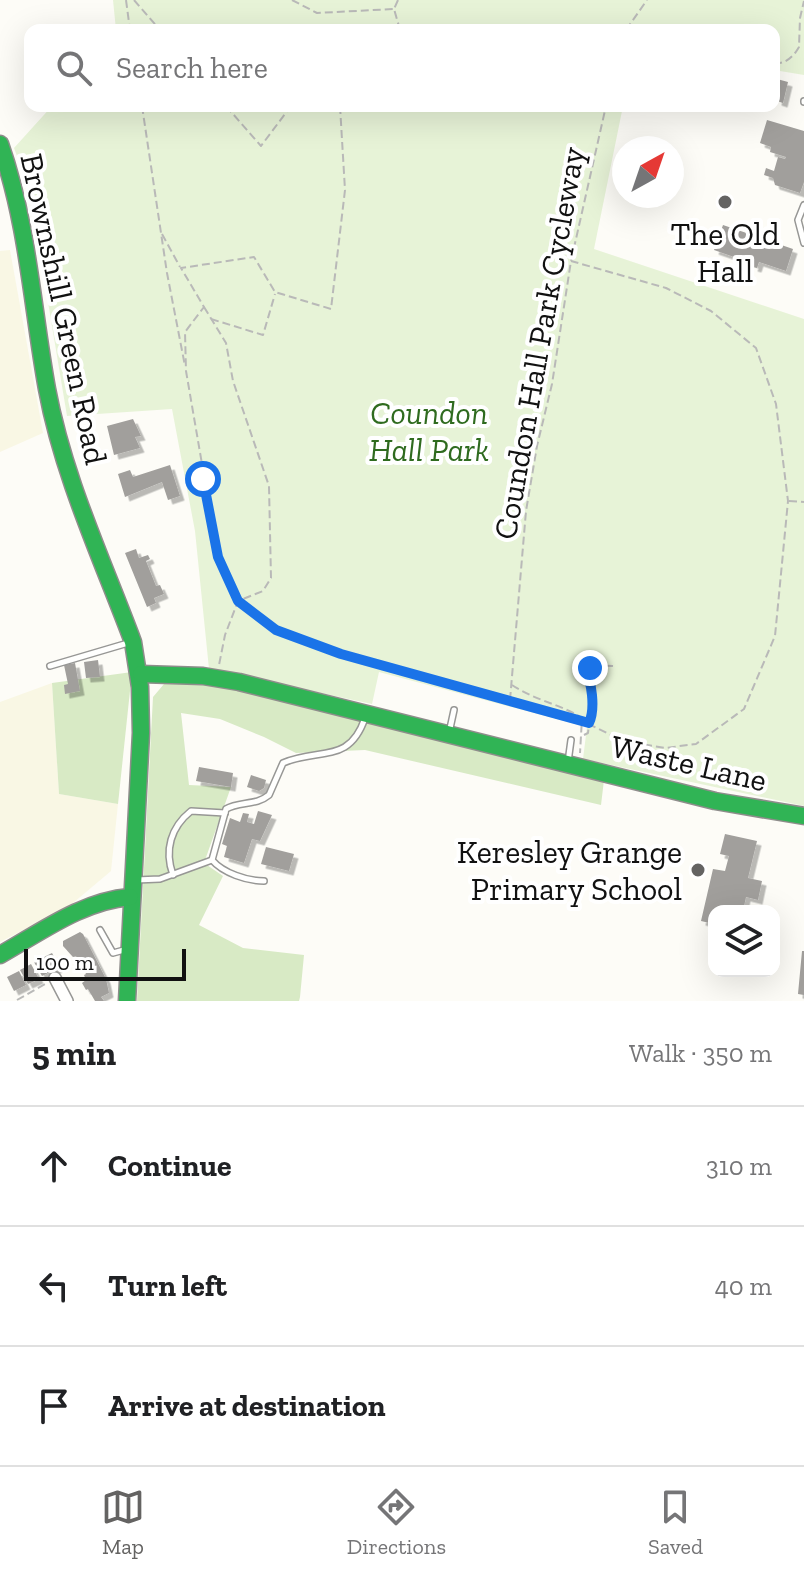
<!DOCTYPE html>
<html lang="en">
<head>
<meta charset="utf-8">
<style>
	body { margin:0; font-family:"Zilla Slab",serif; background:#f2f2f2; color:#202124 }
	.controls { position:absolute; right:24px; bottom:24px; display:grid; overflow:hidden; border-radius:16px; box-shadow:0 8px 32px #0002 }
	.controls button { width:72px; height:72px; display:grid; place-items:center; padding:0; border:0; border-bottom:2px solid #e0e0e0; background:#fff; color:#202124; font:40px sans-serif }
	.compass { position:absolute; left:612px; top:136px; width:72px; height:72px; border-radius:50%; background:#fff; box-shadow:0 8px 32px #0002; rotate:40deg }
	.scale { position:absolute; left:24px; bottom:20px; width:162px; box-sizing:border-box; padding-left:8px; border:4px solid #111; border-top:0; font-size:22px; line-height:28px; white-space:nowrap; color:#111; -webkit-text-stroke:6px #fff; paint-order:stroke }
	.stop { position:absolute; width:24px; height:24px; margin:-18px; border:6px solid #1a73e8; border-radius:50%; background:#fff }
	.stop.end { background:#1a73e8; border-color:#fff; box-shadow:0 2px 8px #0008 }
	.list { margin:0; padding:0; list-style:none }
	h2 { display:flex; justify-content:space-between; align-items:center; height:104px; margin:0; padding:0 32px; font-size:34px }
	h2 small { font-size:26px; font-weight:400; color:#757577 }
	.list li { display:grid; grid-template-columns:52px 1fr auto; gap:24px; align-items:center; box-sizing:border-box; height:120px; padding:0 32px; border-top:2px solid #e0e0e0 }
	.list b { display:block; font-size:30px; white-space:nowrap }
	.list em { font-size:26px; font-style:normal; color:#757577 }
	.icon { flex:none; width:44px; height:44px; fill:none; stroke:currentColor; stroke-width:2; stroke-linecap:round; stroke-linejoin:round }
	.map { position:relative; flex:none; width:804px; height:1001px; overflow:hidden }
	.search { position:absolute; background:#fff; box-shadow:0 8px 32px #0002; left:24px; right:24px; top:24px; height:88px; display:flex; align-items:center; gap:20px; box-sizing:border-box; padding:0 28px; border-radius:16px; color:#757577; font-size:30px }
	.sheet { height:464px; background:#fff }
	nav { display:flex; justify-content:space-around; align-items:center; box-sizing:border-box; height:112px; border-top:2px solid #e0e0e0; background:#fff; font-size:22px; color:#757577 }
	nav a { display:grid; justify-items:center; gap:4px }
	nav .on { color:#646362 }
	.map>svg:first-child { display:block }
	.farmland { fill:#f9f7e4 }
	.green { fill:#e7f3d7 }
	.forest { fill:#d8eac5 }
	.building { fill:#a19f9c; filter:url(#shadow) }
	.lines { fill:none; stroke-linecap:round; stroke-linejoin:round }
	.lane-casing { stroke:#979795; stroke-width:8 }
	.street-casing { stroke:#979795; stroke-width:14 }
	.fast-casing { stroke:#8e8d8b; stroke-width:19 }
	.path { stroke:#b9b9b8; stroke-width:2; stroke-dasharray:8 4; stroke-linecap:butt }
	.lane { stroke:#fffffe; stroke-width:5 }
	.street { stroke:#fffffe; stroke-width:11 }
	.fast { stroke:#30b455; stroke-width:16 }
	.route { stroke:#1a73e8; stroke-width:10 }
	.poi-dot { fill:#646362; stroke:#fff; stroke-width:3 }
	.labels { text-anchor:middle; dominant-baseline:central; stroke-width:8; stroke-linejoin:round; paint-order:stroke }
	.poi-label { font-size:32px; fill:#111; stroke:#fff }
	.street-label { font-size:32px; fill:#111; stroke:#fff }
	.park-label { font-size:32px; font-style:italic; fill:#2f6b1f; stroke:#fff }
</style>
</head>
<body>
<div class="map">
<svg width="804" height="1001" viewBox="0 0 804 1001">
	<defs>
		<filter id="shadow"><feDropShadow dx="4.5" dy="4.5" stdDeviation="0" flood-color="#0004"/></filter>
	</defs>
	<rect width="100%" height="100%" fill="#fdfcf7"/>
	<!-- farmland -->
	<g class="farmland">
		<polygon points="10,250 43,433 0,452 0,251"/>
		<polygon points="52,683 59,794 118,804 111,871 67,908 0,942 0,702"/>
	</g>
	<!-- green -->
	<g class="green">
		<polygon points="113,0 804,0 804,75 774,70 774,30 116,30"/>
		<polygon points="52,106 623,106 594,249 804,319 804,806 583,759 587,727 379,672 372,704 209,669 195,531 172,409 67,416 29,188 14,148"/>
	</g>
	<!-- forest -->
	<g class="forest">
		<polygon points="132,672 118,804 59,794 52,683"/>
		<polygon points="209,682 604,780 601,805 365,750 296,753 264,737 220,719 181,713 189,785 231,787 204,863 223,876 199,925 243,948 304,955 300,997 299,1001 137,1001 153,697 164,684"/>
	</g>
	<!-- building -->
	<g class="building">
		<polygon points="777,79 788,82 783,103 777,101 778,96 774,95"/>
		<polygon points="767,120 804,131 804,182 800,193 775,185 773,178 764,175 766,168 774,171 778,157 785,159 786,157 770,152 771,147 760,143"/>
		<polygon points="723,225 793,249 786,271 759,262 757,268 753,267 754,264 714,250"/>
		<polygon points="133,419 141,436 135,437 140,448 114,455 107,426"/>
		<polygon points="170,465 180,496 168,500 162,482 125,497 118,474 130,470 133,477"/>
		<polygon points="136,549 139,558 148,555 150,559 146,561 156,586 160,585 164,594 154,598 156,603 147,607 125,553"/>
		<polygon points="98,660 100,677 86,678 84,662"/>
		<polygon points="75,663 80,691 65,694 64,685 68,684 64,665"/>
		<polygon points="199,767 233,773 231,787 196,781"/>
		<polygon points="251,775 266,780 264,788 259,791 247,787"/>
		<polygon points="258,811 272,815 260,841 252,839 244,863 224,857 227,846 222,844 230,818 240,822 243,813 249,814 247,822 254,824"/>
		<polygon points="725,834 757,841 748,878 762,881 758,900 746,897 743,911 714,911 714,924 701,921 713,869 725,871 729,856 720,854"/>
		<polygon points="266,847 294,854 289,871 261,864"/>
		<polygon points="80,932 83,934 106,979 109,993 101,997 104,1001 95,1001 88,989 86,990 82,983 86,980 84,975 86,974 76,956 73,957 63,946 63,941"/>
		<polygon points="802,951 804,951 804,995 798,994"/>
		<polygon points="52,953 60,967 42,976 34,962"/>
		<polygon points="31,964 39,979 28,984 20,970"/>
		<polygon points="19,971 26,985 14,991 7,977"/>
	</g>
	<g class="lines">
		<!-- lane casing -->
		<g class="lane-casing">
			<g id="lane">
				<polyline points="804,101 804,102"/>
				<polyline points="804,205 798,220 804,243"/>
				<polyline points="50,666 128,643"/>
				<polyline points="449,733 454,710"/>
				<polyline points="568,762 571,740"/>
				<path d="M173,875C164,850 171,827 191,811L225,813"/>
				<polyline points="136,880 160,879 212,860"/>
				<path d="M264,881C247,881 223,873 212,860L226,809C239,801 256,806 269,795L283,763C319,747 349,765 365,718"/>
				<polyline points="100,930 113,953 124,950"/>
			</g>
		</g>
		<!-- street casing -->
		<g class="street-casing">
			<polyline id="street" points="55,978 67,1001"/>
		</g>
		<!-- fast casing -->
		<g class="fast-casing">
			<g id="fast">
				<path d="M0,144C28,224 32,306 47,389C63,476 102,559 133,642L140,687L141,733L127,1001"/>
				<polyline points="141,674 203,676 239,682 715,801 804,816"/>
				<path d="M0,955C41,932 82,901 130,897"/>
			</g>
		</g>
		<!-- path -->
		<g class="path">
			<polyline points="126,0 130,30"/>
			<polyline points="134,0 160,30"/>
			<polyline points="292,0 317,13 394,9"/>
			<polyline points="398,0 394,9 400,30"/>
			<polyline points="626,30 647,0"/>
			<path d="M774,63C785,65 794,56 799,47L800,18L804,1"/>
			<polyline points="142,106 167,273 185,366"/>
			<polyline points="226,106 261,146 291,106"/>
			<polyline points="340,106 345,190 331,309 275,292 254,257 181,268 204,307 185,332 186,371 218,557 238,601 276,630 341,654 582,721 624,741 665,748 696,744 744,709 775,636 788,501 776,404 756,348 711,311 666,288 571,261"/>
			<polyline points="162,234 180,267"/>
			<polyline points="204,307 226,343 233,381 269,486 271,578 263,591 238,601 225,635 219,665"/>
			<polyline points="211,319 263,335 275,294"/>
			<polyline points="789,501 804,502"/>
			<path d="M512,685C534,700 560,704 582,718L580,753"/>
			<polyline points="510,700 526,511 537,446 552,384 571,261 606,106"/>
			<path d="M584,735L588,733C590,713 598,686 583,668H590L594,665L613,666"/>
			<polyline points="17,1000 47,983"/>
		</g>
		<!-- lane -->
		<use href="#lane" class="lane"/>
		<!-- street -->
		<use href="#street" class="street"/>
		<!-- fast -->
		<use href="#fast" class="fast"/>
	</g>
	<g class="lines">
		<!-- route -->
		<path class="route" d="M203,479L218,557L238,601L276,630L341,654L589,723C595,710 593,680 583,668H590"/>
	</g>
	<!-- markers -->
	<g class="poi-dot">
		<circle cx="725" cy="202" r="8"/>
		<circle cx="698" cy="870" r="8"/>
	</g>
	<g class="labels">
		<!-- poi labels -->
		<g class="poi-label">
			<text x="725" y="234">The Old<tspan x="725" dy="37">Hall</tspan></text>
			<text x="682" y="852" text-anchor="end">Keresley Grange<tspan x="682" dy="37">Primary School</tspan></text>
		</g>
		<!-- street labels -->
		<g class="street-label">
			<text transform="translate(64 309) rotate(78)">Brownshill Green Road</text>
			<text transform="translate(539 343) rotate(-80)">Coundon Hall Park Cycleway</text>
			<text transform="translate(689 763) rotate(13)">Waste Lane</text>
		</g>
		<!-- park labels -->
		<g class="park-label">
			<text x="429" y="413">Coundon<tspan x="429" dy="37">Hall Park</tspan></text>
		</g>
	</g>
</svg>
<div class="controls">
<button><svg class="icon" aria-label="layers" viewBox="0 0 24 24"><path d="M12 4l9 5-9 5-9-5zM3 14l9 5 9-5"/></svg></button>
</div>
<svg class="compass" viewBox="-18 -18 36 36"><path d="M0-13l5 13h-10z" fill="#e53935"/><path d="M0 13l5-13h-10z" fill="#757577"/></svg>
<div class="scale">100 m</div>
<div class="stop" style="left:203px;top:479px"></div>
<div class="stop end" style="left:590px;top:668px"></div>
<div class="search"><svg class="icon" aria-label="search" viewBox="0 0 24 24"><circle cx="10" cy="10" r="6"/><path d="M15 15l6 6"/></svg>Search here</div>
</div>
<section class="sheet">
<h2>5 min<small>Walk · 350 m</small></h2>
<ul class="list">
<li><svg class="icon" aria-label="ahead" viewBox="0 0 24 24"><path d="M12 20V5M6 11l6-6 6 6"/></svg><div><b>Continue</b></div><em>310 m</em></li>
<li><svg class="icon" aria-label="left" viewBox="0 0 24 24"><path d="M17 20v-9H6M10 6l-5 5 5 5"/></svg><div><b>Turn left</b></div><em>40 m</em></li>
<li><svg class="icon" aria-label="arrive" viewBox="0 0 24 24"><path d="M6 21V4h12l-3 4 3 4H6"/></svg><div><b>Arrive at destination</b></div></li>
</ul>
</section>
<nav>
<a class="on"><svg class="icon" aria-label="map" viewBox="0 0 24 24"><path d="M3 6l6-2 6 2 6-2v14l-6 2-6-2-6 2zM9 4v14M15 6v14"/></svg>Map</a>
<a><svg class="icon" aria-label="directions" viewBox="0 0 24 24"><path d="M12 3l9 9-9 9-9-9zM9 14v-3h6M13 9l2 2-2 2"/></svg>Directions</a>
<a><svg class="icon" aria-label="saved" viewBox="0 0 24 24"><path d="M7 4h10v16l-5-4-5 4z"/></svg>Saved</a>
</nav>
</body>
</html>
